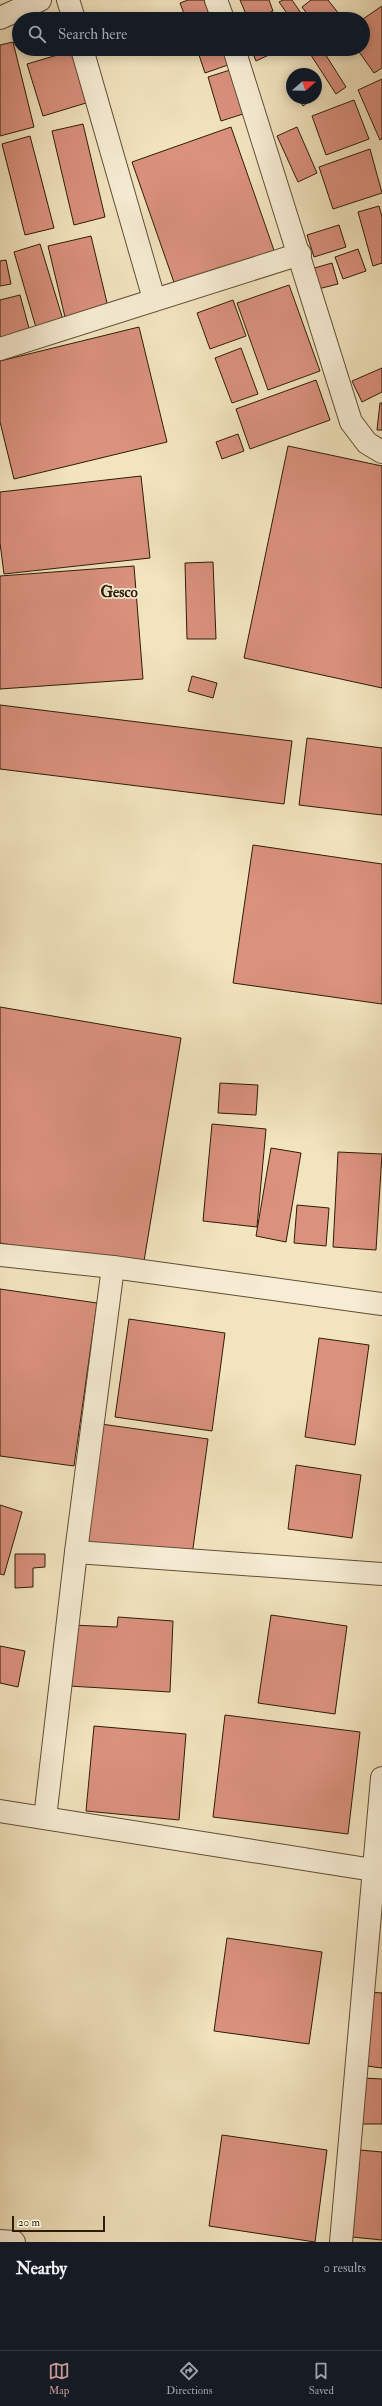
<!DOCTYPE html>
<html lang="en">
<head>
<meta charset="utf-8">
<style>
	body { margin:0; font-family:"IM FELL Double Pica",serif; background:#242831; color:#f1f3f6 }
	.compass { position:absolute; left:286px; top:68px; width:36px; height:36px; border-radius:50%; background:#171b24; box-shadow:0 2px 10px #0003; rotate:70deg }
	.scale { position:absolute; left:12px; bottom:10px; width:93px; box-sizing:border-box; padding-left:4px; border:2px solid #2e1d06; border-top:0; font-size:11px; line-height:14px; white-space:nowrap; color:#2e1d06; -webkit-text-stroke:3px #f7edd5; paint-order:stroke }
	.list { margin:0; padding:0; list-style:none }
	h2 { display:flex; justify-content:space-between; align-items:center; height:52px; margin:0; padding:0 16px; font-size:17px }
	h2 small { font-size:13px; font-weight:400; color:#9ea1a6 }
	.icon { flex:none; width:22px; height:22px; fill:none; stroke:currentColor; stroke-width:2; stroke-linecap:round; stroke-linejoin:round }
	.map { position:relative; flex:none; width:382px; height:2242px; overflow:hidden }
	.search { position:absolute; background:#171b24; box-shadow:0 2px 10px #0003; left:12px; right:12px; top:12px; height:44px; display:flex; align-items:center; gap:10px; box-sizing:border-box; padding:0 14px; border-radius:22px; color:#9ea1a6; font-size:15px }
	.sheet { height:108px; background:#171b24 }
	nav { display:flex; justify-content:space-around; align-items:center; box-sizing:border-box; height:56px; border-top:1px solid #363941; background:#171b24; font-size:11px; color:#9ea1a6 }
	nav a { display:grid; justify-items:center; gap:2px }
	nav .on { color:#c59692 }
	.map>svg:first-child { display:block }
	.building { fill:#da917e; stroke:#2e1d06 }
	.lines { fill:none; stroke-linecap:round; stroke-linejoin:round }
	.minor-casing { stroke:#5f4f34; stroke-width:24 }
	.minor { stroke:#f7edd5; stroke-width:22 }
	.labels { text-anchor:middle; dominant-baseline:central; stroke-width:3.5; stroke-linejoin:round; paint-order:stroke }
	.neighbourhood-label { font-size:15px; font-weight:bold; fill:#2e1d06; stroke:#f7edd5 }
</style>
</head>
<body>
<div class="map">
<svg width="382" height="2242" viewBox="0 0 382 2242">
	<rect width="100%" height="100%" fill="#f2e4bf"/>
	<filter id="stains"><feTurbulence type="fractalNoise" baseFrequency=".005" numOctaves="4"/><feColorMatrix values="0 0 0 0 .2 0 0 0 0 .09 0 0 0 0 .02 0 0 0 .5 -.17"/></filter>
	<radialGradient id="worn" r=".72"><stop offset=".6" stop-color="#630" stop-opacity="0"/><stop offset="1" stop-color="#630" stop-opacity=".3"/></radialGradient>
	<!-- building -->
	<g class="building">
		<polygon points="188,0 204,0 211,19 186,19 180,3"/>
		<polygon points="240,0 269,0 273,11 255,19 248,19"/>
		<polygon points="283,0 292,0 305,19 291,19 279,2"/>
		<polygon points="311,0 328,0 343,19 311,19 302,7"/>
		<polygon points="382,6 382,68 374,73 357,49 363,49 363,19"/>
		<polygon points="13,42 34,127 0,136 0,45"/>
		<polygon points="197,49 222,49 228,65 205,73"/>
		<polygon points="251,49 268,49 271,54 256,61"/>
		<polygon points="307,49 322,49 346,87 336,94"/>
		<polygon points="71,51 86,103 43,116 27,64"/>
		<polygon points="230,70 243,114 221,121 208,77"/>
		<polygon points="382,79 382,139 380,140 358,90"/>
		<polygon points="298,98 314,98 303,106"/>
		<polygon points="354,100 369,139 326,155 312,116"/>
		<polygon points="83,124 105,217 74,225 52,131"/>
		<polygon points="231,127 276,256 177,291 132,162"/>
		<polygon points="297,127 317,173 298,182 277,136"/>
		<polygon points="30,136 54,228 25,235 2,144"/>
		<polygon points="370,149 382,193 333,209 319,167"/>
		<polygon points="379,206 382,217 382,263 373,266 358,212"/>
		<polygon points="339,225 346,247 314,257 307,235"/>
		<polygon points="91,236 108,307 65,317 48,246"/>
		<polygon points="40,244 64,323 37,331 14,252"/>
		<polygon points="358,249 366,271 343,279 335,257"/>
		<polygon points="6,260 11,284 0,286 0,261"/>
		<polygon points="332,263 338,284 318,289 311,269"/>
		<polygon points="289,285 320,371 268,390 237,303"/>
		<polygon points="20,295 30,332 0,339 0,300"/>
		<polygon points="233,300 246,336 210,349 197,313"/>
		<polygon points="139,327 167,442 14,479 0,422 0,361"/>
		<polygon points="241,348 258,394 232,403 215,358"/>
		<polygon points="382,368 382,392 362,402 352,381"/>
		<polygon points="316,380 330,420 250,449 236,409"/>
		<polygon points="380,403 382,403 382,430 377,430"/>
		<polygon points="238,434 244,451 222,459 216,442"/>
		<polygon points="288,446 382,466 382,688 244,658"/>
		<polygon points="141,476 150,558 4,574 0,543 0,492"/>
		<polygon points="213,562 216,639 187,639 185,563"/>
		<polygon points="134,566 143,679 0,689 0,576"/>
		<polygon points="192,676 217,683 213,698 188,691"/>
		<polygon points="0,705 292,741 284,804 0,769"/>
		<polygon points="307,738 382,748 382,815 299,805"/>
		<polygon points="253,845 382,864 382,1004 233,983"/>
		<polygon points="0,1007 181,1038 143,1267 0,1243"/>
		<polygon points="220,1083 258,1085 256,1115 218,1113"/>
		<polygon points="212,1124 266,1129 257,1227 203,1221"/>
		<polygon points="271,1148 301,1153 286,1242 256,1236"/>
		<polygon points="338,1152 382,1154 376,1250 333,1247"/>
		<polygon points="297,1205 329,1208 326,1246 294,1243"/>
		<polygon points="0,1289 97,1303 74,1466 0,1456"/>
		<polygon points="129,1319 225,1333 212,1431 115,1417"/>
		<polygon points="319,1338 369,1345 355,1445 305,1437"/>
		<polygon points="101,1424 208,1439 191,1563 84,1547"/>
		<polygon points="296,1465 361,1475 352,1538 288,1529"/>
		<polygon points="0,1505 22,1512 4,1575 0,1574"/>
		<polygon points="15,1554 45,1554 45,1567 33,1568 33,1587 15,1588"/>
		<polygon points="271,1615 347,1626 335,1714 258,1703"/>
		<polygon points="118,1617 173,1621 170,1692 69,1686 72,1625 117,1627"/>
		<polygon points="0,1646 25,1651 18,1687 0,1683"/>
		<polygon points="225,1715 360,1732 348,1834 213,1817"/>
		<polygon points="94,1726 186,1734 179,1820 86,1811"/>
		<polygon points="227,1938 322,1952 309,2044 214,2031"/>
		<polygon points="368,1992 382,1993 382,2068 359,2065"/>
		<polygon points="363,2078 382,2079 382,2124 362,2124"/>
		<polygon points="222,2135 327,2150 315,2242 209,2226"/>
		<polygon points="349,2149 382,2152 382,2240 342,2236"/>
	</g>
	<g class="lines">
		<!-- minor casing -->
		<g class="minor-casing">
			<g id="minor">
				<polyline points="68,0 74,19"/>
				<polyline points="216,0 223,19"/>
				<polyline points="0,18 40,0"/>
				<polyline points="82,49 154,299"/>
				<polyline points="234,49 351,422 367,443 382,452"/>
				<polyline points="0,349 300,254"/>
				<polyline points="0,1255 113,1267 382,1304"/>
				<polyline points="76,1552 382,1574"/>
				<polyline points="0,1811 373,1870"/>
				<polyline points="45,1818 76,1552 113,1267"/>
				<polyline points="0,2241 14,2242"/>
				<polyline points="341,2242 382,1778"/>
			</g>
		</g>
		<!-- minor -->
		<use href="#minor" class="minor"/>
	</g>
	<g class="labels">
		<!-- neighbourhood labels -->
		<g class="neighbourhood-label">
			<text x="119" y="592">Gesco</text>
		</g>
	</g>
	<rect width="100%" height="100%" filter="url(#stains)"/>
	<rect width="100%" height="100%" fill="url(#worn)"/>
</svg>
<svg class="compass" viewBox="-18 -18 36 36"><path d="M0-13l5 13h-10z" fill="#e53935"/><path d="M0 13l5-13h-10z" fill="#9ea1a6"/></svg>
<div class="scale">20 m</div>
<div class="search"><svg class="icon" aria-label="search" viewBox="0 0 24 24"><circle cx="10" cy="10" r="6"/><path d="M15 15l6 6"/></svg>Search here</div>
</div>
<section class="sheet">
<h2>Nearby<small>0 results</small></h2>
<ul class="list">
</ul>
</section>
<nav>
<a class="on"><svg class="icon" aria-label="map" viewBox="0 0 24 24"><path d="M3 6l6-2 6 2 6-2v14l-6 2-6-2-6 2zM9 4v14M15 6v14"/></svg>Map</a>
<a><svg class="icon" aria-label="directions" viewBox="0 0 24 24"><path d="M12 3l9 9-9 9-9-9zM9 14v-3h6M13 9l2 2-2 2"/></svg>Directions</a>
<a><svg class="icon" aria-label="saved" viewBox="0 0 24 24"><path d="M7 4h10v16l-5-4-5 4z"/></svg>Saved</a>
</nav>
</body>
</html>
